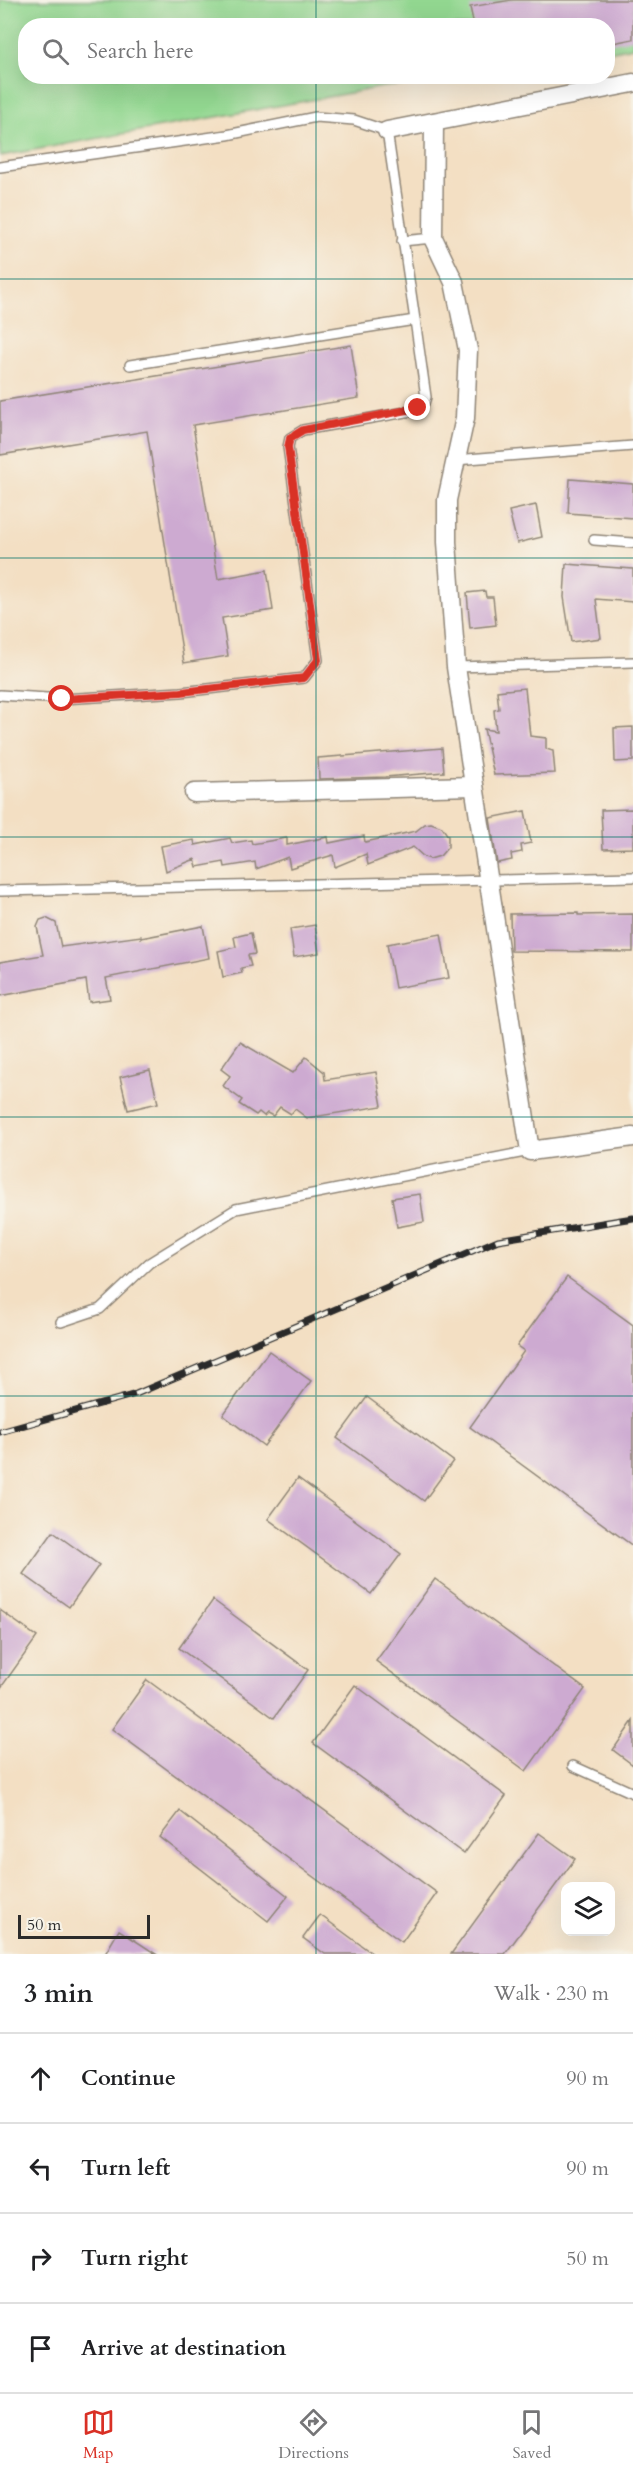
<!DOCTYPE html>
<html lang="en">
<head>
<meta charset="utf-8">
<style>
	body { margin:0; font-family:Cardo,serif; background:#f6f6f6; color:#202124 }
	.controls { position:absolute; right:18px; bottom:18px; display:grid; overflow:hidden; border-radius:12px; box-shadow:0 6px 24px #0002 }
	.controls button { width:54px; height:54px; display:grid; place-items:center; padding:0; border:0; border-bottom:2px solid #e0e0e0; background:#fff; color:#202124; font:30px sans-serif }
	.scale { position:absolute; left:18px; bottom:15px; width:132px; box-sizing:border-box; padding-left:6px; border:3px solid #2b2b2b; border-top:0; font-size:16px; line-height:21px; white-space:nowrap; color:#2b2b2b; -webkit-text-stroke:4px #f7f3e8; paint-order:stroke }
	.stop { position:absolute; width:18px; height:18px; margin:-14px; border:4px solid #d93025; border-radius:50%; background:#fff }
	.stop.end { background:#d93025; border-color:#fff; box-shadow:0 2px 6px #0008 }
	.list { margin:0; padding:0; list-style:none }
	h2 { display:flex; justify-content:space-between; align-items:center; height:78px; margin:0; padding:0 24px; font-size:26px }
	h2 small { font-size:20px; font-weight:400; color:#757577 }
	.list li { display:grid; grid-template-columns:39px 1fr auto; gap:18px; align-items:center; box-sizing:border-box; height:90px; padding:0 24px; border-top:2px solid #e0e0e0 }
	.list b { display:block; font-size:22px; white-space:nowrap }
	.list em { font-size:20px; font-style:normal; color:#757577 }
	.icon { flex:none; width:33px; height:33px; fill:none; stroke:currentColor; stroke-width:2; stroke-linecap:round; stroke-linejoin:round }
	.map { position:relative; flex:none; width:633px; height:1954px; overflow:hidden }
	.search { position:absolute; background:#fff; box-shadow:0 6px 24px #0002; left:18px; right:18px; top:18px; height:66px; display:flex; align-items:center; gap:15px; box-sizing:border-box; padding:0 21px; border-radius:24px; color:#757577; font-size:22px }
	.sheet { height:438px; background:#fff }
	nav { display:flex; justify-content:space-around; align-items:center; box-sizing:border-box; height:84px; border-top:2px solid #e0e0e0; background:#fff; font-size:16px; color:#757577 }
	nav a { display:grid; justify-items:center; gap:3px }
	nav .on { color:#d93025 }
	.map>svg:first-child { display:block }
	.green { fill:#92d790; stroke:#5e815e; stroke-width:1.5 }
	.building { fill:#cdaad1 }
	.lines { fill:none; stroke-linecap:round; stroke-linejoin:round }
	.service-casing { stroke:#8f8577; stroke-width:12 }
	.minor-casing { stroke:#8f8577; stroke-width:21 }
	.service { stroke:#fff; stroke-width:9 }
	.minor { stroke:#fff; stroke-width:18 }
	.rail-casing { stroke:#2b2b2b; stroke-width:7 }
	.rail { stroke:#f7f3e8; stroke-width:4.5; stroke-dasharray:14; stroke-linecap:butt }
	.route { stroke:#d93025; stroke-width:8 }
	.grid { fill:none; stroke:#0f766e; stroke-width:1.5; stroke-opacity:0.55 }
</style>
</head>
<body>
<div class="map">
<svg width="633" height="1954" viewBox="0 0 633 1954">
	<rect width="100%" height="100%" fill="#f7f3e8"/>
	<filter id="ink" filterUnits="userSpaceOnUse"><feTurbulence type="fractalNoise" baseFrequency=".0167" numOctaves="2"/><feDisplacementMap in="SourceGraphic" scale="12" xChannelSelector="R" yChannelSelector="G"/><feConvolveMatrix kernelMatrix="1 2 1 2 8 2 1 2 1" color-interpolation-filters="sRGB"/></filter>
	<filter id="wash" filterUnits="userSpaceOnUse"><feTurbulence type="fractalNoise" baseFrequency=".008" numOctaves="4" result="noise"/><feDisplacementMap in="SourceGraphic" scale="24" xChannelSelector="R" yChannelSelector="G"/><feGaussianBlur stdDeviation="1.35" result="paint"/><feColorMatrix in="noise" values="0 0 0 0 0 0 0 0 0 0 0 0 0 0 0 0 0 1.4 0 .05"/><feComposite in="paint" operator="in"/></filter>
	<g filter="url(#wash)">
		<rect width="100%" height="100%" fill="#f3dfc3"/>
		<!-- green -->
		<polygon class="green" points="0,0 633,0 633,47 608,52 608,26 26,26 26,76 470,77 432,83 383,87 0,156"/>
		<g id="blocks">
			<!-- building -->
			<g class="building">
				<polygon points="511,0 633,0 633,39 608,44 608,26 474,26 470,7"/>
				<polygon points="351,345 359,398 193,425 218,579 267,570 273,610 222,618 228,656 184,663 147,431 0,455 0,401"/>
				<polygon points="570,479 633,484 633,518 568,513"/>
				<polygon points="536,505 542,537 517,543 509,511"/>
				<polygon points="566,564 633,569 633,602 596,599 601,638 571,642 564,597"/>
				<polygon points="485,591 486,597 493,597 496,625 470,628 467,593"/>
				<polygon points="525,688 530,736 546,738 546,749 553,751 555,773 494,775 484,729 496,731 494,710 499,709 497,691"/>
				<polygon points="633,727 633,761 615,762 614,728"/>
				<polygon points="442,748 444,772 385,777 319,779 318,758"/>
				<polygon points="633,809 633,848 603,849 601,810"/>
				<polygon points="525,811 531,843 521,845 522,852 511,854 512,860 497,863 490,818"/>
				<polygon points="431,823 442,827 448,836 448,847 440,856 430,859 424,857 413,847 368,865 366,854 335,867 333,855 290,868 288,857 256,869 255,862 225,867 224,862 197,867 195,859 166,871 161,846 194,840 195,845 230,838 232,843 251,840 252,844 287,838 287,845 328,837 329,843 364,836 365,842 416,831 425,824"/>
				<polygon points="578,913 578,915 633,914 633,952 511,951 510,914"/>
				<polygon points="46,918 56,923 61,947 141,936 141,938 203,926 209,958 106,978 110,999 89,1002 86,980 0,996 0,962 43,955 37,927 40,920"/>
				<polygon points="315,925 319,953 294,957 290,929"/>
				<polygon points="251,933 255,954 248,955 251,966 241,968 242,973 223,977 218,951 236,947 234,937"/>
				<polygon points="441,934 449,978 395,988 387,944"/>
				<polygon points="240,1042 293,1073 306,1057 324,1072 325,1080 376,1072 382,1106 307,1118 295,1109 291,1114 280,1107 273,1116 267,1113 264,1116 259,1112 256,1115 239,1104 242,1100 223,1086 230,1076 221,1069"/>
				<polygon points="150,1070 158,1103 128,1110 120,1077"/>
				<polygon points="420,1194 424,1222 397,1227 392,1198"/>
				<polygon points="567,1277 633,1325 633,1546 470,1427 524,1351 517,1346"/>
				<polygon points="269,1351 311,1381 264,1446 223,1415"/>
				<polygon points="367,1397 453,1461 424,1501 337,1438"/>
				<polygon points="298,1478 401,1554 371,1594 268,1519"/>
				<polygon points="53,1532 99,1565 69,1607 23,1574"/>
				<polygon points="435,1579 585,1689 526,1771 376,1661"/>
				<polygon points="213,1600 308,1670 274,1718 179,1648"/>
				<polygon points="0,1610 37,1637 0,1689"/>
				<polygon points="147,1680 437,1893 402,1942 112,1729"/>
				<polygon points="355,1685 506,1796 464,1854 313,1743"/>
				<polygon points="633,1721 633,1765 613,1750"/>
				<polygon points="180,1811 288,1896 268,1921 160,1837"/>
				<polygon points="539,1833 575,1859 505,1954 451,1954"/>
				<polygon points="320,1915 373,1954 325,1954 303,1938"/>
				<polygon points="119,1930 156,1954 105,1954"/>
			</g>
		</g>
	</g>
	<g filter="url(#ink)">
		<use href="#blocks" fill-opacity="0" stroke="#8f8577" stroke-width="1.5"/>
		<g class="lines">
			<!-- service casing -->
			<g class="service-casing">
				<g id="service">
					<polyline points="0,167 227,135 316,117 354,120 387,131 415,320 130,365"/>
					<polyline points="402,241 433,238"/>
					<polyline points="455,460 633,446"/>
					<polyline points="594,540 633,543"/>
					<polyline points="456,667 633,662"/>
					<polyline points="0,695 62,699 181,692 304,678 318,660 288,447 290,438 303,430 412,411 424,403 426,397 415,320"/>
					<polyline points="0,891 633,877"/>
					<polyline points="61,1322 100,1309 149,1263 236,1209 530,1151"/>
					<polyline points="573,1766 633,1793"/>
				</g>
			</g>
			<!-- minor casing -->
			<g class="minor-casing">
				<g id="minor">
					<polyline points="434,122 433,238 454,282 468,350 465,418 447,500 447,542 456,667 530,1151 633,1137"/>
					<polyline points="387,131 633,83"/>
					<polyline points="194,793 474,786"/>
				</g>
			</g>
			<!-- service -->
			<use href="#service" class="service"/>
			<!-- minor -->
			<use href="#minor" class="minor"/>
			<!-- rail casing -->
			<g class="rail-casing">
				<polyline id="rail" points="0,1432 136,1394 498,1240 633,1218"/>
			</g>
			<!-- rail -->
			<use href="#rail" class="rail"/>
		</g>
	</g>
	<g class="lines" filter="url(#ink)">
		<!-- route -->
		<polyline class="route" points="62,699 181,692 304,678 318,660 288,447 290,438 303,430 418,408"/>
	</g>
	<!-- grid -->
	<path class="grid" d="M316,0V26M316,76V1954M0,279H633M0,558H633M0,837H633M0,1117H633M0,1396H633M0,1675H633"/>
</svg>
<div class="controls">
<button><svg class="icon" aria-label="layers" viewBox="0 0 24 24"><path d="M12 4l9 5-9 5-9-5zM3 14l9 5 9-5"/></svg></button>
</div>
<div class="scale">50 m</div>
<div class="stop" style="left:62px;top:699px"></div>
<div class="stop end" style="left:418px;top:408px"></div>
<div class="search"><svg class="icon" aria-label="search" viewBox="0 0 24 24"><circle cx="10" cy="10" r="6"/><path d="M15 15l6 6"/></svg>Search here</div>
</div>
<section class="sheet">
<h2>3 min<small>Walk · 230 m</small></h2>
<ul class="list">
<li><svg class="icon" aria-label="ahead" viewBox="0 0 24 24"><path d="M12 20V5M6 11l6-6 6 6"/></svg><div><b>Continue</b></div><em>90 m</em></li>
<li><svg class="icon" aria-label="left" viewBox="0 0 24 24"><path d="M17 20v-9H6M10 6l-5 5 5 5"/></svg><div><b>Turn left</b></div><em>90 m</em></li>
<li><svg class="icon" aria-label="right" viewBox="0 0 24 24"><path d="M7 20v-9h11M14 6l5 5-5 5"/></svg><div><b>Turn right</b></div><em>50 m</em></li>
<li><svg class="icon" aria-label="arrive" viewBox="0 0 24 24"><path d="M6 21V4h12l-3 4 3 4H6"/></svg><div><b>Arrive at destination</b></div></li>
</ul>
</section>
<nav>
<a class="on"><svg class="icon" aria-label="map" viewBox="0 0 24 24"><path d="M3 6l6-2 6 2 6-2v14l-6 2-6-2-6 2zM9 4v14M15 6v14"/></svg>Map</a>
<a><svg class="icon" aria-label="directions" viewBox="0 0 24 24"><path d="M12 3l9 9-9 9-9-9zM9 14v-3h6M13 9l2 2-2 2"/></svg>Directions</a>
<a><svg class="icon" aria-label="saved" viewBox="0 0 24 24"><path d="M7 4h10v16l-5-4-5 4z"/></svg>Saved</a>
</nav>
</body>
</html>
